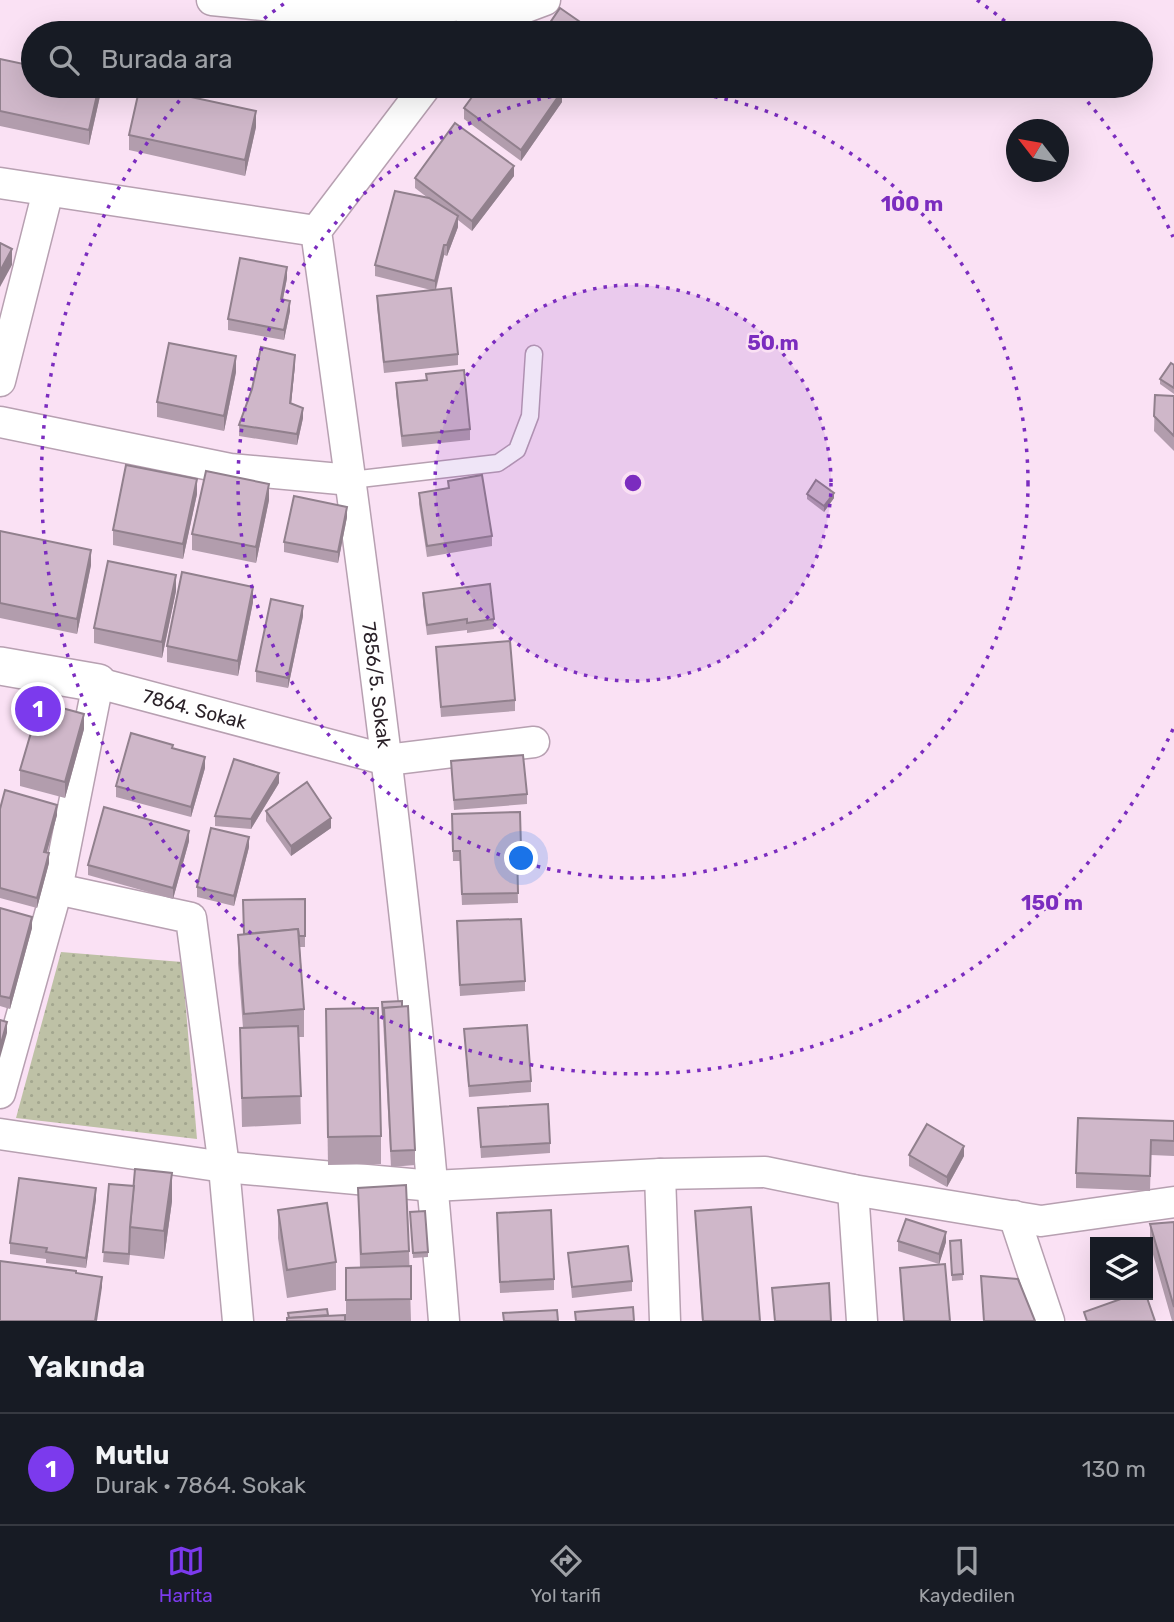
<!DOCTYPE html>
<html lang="tr">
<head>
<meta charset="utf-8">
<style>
	body { margin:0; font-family:Rubik,sans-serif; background:#20242c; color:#f1f3f6 }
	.controls { position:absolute; right:21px; bottom:21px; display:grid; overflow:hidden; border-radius:0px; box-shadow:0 7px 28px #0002 }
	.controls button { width:63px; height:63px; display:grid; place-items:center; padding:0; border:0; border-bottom:2px solid #363941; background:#171b24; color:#f1f3f6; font:35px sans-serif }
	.compass { position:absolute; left:1006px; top:119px; width:63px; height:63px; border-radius:50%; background:#171b24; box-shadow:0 7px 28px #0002; rotate:301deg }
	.you { position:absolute; left:522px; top:859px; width:24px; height:24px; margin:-18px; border:5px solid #fff; border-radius:50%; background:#1a73e8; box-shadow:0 0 0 10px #1a73e833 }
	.badge { display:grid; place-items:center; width:46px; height:46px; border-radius:50%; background:#7c3aed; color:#fff; font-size:23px; font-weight:700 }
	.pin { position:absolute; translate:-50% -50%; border:4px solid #fff; box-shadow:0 2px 7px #0006 }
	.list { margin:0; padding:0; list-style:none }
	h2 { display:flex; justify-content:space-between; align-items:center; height:91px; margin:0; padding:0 28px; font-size:30px }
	h2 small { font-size:23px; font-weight:400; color:#9ea1a6 }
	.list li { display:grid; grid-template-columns:46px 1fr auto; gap:21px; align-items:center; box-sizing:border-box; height:112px; padding:0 28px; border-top:2px solid #363941 }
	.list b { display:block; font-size:26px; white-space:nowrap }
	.list p { margin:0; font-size:23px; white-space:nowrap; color:#9ea1a6 }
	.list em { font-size:23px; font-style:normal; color:#9ea1a6 }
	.icon { flex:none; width:38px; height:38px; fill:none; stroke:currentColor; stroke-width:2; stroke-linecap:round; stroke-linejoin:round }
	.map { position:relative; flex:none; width:1174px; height:1321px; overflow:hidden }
	.search { position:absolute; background:#171b24; box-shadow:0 7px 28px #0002; left:21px; right:21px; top:21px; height:77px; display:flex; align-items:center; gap:18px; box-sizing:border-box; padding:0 24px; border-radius:38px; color:#9ea1a6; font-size:26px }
	.sheet { height:203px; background:#171b24 }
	nav { display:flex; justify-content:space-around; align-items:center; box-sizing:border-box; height:98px; border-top:2px solid #363941; background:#171b24; font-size:19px; color:#9ea1a6 }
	nav a { display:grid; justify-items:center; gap:4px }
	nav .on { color:#7c3aed }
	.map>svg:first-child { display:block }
	.grass { fill:url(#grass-dots) }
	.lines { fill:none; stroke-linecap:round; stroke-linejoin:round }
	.service-casing { stroke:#b7a0b1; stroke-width:19 }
	.minor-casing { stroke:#b7a0b1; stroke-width:33 }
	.tertiary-casing { stroke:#b7a0b1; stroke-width:40 }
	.service { stroke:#fff; stroke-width:16 }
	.minor { stroke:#fff; stroke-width:30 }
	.tertiary { stroke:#fff; stroke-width:37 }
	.wall { fill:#b29dad }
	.shaded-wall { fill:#91808d }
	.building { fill:#cfb7c9; stroke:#91808d; stroke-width:2 }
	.ring { fill:none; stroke:#7b2cbf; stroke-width:3.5; stroke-dasharray:3.5 7 }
	.labels { text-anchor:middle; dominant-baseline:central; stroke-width:5; stroke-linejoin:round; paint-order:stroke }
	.street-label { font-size:19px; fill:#2b2229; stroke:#fae1f4 }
	.centre { fill:#7b2cbf; stroke:#fae1f4; stroke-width:3.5 }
	.ring-label { font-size:21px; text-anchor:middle; font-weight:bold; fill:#7b2cbf; stroke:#fae1f4; stroke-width:5; stroke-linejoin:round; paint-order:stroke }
</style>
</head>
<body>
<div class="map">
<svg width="1174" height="1321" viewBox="0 0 1174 1321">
	<defs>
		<pattern id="grass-dots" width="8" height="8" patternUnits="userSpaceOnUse" patternTransform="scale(1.75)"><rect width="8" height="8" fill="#bec1a6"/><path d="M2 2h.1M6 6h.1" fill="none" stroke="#a3a68f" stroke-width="1.8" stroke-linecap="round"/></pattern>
	</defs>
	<rect width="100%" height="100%" fill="#fae1f4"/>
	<!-- grass -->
	<polygon class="grass" points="61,952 182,962 197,1139 16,1118"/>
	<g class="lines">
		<!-- service casing -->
		<g class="service-casing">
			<polyline id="service" points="351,480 498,463 517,450 530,416 534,354"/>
		</g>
		<!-- minor casing -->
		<g class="minor-casing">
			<g id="minor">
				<polyline points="212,0 361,15 515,0"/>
				<polyline points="466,33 470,28 545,0"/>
				<path id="s1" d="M426,86L316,231C367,594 415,956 444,1321"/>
				<polyline points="0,183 316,231"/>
				<polyline points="0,381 48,191"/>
				<polyline points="0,422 230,469 351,480"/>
				<polyline points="57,889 191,918 224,1167 238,1321"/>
				<path id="s2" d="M0,1093L57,889L98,683L387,760L534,742"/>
				<polyline points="0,1134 224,1167 433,1186 660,1174 765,1172 853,1190 1041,1221 1174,1202"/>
				<polyline points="660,1174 665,1321"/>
				<polyline points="853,1190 862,1321"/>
				<polyline points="1014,1216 1049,1321"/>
			</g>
		</g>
		<!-- tertiary casing -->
		<g class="tertiary-casing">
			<polyline id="tertiary" points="0,666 98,683"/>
		</g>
		<!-- service -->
		<use href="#service" class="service"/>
		<!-- minor -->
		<use href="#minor" class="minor"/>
		<!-- tertiary -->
		<use href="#tertiary" class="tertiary"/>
	</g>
	<!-- wall -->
	<g class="wall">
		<polygon points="0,59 100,86 100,96 89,145 0,126"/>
		<polygon points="561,86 579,86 573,94"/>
		<polygon points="1032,86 1044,86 1037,92"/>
		<polygon points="562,102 521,161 464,119 464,108"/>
		<polygon points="256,127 245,176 129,150 129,135"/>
		<polygon points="514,176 472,231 458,220 458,227 447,256 444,255 436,290 458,354 458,365 384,373 377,307 377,296 431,290 375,276 375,265 428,198 415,188 415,178"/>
		<polygon points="287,278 283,299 290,311 284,340 228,330 228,319"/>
		<polygon points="295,365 291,404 303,418 297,445 239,436 239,425 252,389"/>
		<polygon points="1174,365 1174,394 1160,384 1160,379"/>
		<polygon points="236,372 224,431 157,417 157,402"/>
		<polygon points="426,374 470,429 470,440 402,447 396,393 396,383 426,380"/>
		<polygon points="1155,395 1174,396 1174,451 1154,431"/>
		<polygon points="448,481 492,536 492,546 427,557 419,504 419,493 448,489"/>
		<polygon points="197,494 183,559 113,545 113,530"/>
		<polygon points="807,494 834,498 824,512 807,499"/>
		<polygon points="269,500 256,563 192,550 192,534"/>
		<polygon points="347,517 338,563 284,552 284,542"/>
		<polygon points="0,531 91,565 77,634 0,618"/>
		<polygon points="176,591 162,658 94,643 94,628"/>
		<polygon points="423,593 494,619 494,629 467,633 467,630 427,635 423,604"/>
		<polygon points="253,602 238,676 167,662 167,646"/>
		<polygon points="303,616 288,688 256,682 256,671"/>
		<polygon points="436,647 515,700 515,711 441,717"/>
		<polygon points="84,729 65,798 20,786 20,770"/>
		<polygon points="173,748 205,768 191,817 116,797 116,786"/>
		<polygon points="451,761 527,794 527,804 454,810"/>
		<polygon points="279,783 251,829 215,826 215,816"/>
		<polygon points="0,809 57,815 47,852 49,863 37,908 0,898"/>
		<polygon points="266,811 331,828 291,856 266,821"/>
		<polygon points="520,812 521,860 517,860 518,903 462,905 460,861 453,861 452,814"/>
		<polygon points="189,841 173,899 88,875 88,865"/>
		<polygon points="249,847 234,906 197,897 197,887"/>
		<polygon points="305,899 305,947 300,947 304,1009 304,1037 299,1037 301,1124 242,1127 240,1028 243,1028 238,963 238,935 244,934"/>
		<polygon points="0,908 32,928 10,1009 0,1006"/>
		<polygon points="457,932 525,981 525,991 460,996"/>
		<polygon points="382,1002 415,1150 415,1165 391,1167"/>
		<polygon points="464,1029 531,1081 531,1092 469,1097"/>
		<polygon points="326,1037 381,1136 381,1164 328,1165"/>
		<polygon points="478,1108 550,1143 550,1153 481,1158"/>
		<polygon points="1174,1121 1174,1156 1151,1155 1150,1191 1076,1188 1076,1173"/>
		<polygon points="909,1155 964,1156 947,1187 909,1166"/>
		<polygon points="109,1184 172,1201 164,1259 130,1255 129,1265 103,1262"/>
		<polygon points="358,1188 409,1251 411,1321 346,1321 346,1268 360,1268"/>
		<polygon points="96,1199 86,1268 46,1263 46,1259 10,1254 10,1243"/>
		<polygon points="278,1210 336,1262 336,1290 287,1298 278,1238"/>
		<polygon points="695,1211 760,1321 702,1321"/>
		<polygon points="410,1212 428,1252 428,1257 413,1258"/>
		<polygon points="1174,1222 1174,1321 1172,1321 1150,1244 1150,1224"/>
		<polygon points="497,1223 554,1279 554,1290 500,1293"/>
		<polygon points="961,1240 963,1280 952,1281 950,1241"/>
		<polygon points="898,1241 946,1242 939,1264 950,1321 904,1321 900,1268 939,1264 898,1251"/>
		<polygon points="568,1253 632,1281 632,1291 572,1298"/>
	</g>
	<!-- shaded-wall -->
	<g class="shaded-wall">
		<polygon points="99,86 100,86 100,96 89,145 89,130"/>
		<polygon points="573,86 579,86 573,94"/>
		<polygon points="1038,86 1044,86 1037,92 1037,87"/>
		<polygon points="562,91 562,102 521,161 521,150"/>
		<polygon points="256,111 256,127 245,176 245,160"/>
		<polygon points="514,166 514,176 472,231 472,221"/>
		<polygon points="458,216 458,227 447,256 447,245"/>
		<polygon points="444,245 444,255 435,291 435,281"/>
		<polygon points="12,249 12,265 0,287 0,271"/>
		<polygon points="287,267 287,278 281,309 281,299"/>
		<polygon points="290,301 290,311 284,340 284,330"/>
		<polygon points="295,355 295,365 290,414 290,403"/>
		<polygon points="236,356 236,372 224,431 224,416"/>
		<polygon points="303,408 303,418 297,445 297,434"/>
		<polygon points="197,479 197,494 183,559 183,544"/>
		<polygon points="269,484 269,500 256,563 256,547"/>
		<polygon points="834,493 834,498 824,512 824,506"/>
		<polygon points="347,507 347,517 338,563 338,552"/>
		<polygon points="91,550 91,565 77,634 77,619"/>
		<polygon points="176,575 176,591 162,658 162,642"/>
		<polygon points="253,587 253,602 238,676 238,661"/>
		<polygon points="303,606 303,616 288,688 288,678"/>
		<polygon points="84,714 84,729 65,798 65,782"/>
		<polygon points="205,757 205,768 191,817 191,807"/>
		<polygon points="279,773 279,783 251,829 251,819"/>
		<polygon points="57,805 57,815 44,862 44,852"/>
		<polygon points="331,818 331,828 291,856 291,846"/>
		<polygon points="189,831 189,841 173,899 173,888"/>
		<polygon points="249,837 249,847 234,906 234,896"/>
		<polygon points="49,853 49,863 37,908 37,898"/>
		<polygon points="32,917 32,928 10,1009 10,998"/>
		<polygon points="7,1022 7,1033 0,1058 0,1047"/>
		<polygon points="964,1146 964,1156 947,1187 947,1177"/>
		<polygon points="172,1173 172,1201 164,1259 164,1231"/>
		<polygon points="96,1188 96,1199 86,1268 86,1258"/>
		<polygon points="946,1232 946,1242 939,1265 939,1254"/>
		<polygon points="102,1277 102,1287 97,1321 95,1321"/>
	</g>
	<!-- building -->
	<g class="building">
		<polygon points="560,8 596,33 543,33"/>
		<polygon points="0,59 33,66 33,86 99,86 89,130 0,111"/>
		<polygon points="140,86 256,111 245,160 129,135"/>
		<polygon points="480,86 555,86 562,91 521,150 464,108"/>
		<polygon points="455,123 514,166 472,221 415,178"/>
		<polygon points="395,191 429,198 458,216 447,245 444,245 435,281 375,265"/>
		<polygon points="0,243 12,249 0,271"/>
		<polygon points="240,258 287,267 281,299 290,301 284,330 228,319"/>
		<polygon points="451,288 458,354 384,362 377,296"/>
		<polygon points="169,343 236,356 224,416 157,402"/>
		<polygon points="261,347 295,355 290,403 303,408 297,434 239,425 252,389"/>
		<polygon points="1171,363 1174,365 1174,388 1160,379"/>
		<polygon points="464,370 470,429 402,436 396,383 427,380 426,374"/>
		<polygon points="1155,395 1174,396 1174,436 1154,416"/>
		<polygon points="126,465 197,479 183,544 113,530"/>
		<polygon points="206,471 269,484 256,547 192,534"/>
		<polygon points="482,475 492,536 427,546 419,493 449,488 448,481"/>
		<polygon points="816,480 834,493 824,506 807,494"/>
		<polygon points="294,496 347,507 338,552 284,542"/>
		<polygon points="0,531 91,550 77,619 0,603"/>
		<polygon points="108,561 176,575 162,642 94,628"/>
		<polygon points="182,572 253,587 238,661 167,646"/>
		<polygon points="490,584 494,619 467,623 467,619 427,625 423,593"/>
		<polygon points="271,599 303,606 288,678 256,671"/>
		<polygon points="510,641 515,700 441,707 436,647"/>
		<polygon points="40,702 84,714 65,782 20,770"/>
		<polygon points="131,733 173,745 172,748 205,757 191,807 116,786"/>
		<polygon points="523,755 527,794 454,800 451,761"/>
		<polygon points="234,759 279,773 251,819 215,816"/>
		<polygon points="307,782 331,818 291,846 266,811"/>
		<polygon points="5,790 57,805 44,852 49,853 37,898 0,888 0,809"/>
		<polygon points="104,807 189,831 173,888 88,865"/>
		<polygon points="520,812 521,849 517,849 518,893 462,894 460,851 453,851 452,814"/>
		<polygon points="211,828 249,837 234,896 197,887"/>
		<polygon points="305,899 305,936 299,936 298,929 244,934 243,900"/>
		<polygon points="0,908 32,917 10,998 0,996"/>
		<polygon points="521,919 525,981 460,985 457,921"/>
		<polygon points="298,929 304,1009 244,1014 238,935"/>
		<polygon points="402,1001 402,1007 384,1008 383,1016 382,1002"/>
		<polygon points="408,1006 415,1150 391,1151 384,1008"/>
		<polygon points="378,1008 381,1136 328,1137 326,1009"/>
		<polygon points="0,1020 7,1022 0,1047"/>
		<polygon points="527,1025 531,1081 469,1086 464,1029"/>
		<polygon points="298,1026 301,1096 242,1098 240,1028"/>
		<polygon points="548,1104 550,1143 481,1147 478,1108"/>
		<polygon points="1078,1118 1174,1121 1174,1141 1151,1140 1150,1176 1076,1173"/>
		<polygon points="927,1124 964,1146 947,1177 909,1155"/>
		<polygon points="135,1169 172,1173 164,1231 130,1227"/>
		<polygon points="19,1178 96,1188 86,1258 46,1252 47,1248 10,1243"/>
		<polygon points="109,1184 134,1186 130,1227 129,1254 103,1252"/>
		<polygon points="406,1185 409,1251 361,1254 358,1188"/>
		<polygon points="327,1203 336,1262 287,1270 278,1210"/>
		<polygon points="751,1207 760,1321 703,1321 695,1211"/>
		<polygon points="551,1210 554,1279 500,1282 497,1213"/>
		<polygon points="425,1211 428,1252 413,1253 410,1212"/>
		<polygon points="906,1219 946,1232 939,1254 898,1241"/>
		<polygon points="1174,1222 1174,1307 1150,1224"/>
		<polygon points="961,1240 963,1274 952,1275 950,1241"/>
		<polygon points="628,1246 632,1281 572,1287 568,1253"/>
		<polygon points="0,1261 76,1271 76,1273 102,1277 95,1321 0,1321"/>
		<polygon points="945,1264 950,1321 904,1321 900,1268"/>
		<polygon points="411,1266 411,1299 346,1300 346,1268"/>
		<polygon points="981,1276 1018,1279 1035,1321 984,1321"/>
		<polygon points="829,1283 831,1321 775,1321 772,1288"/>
		<polygon points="1132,1295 1146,1295 1155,1321 1087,1321 1084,1312"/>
		<polygon points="633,1307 634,1321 576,1321 575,1312"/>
		<polygon points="327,1309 328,1315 289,1318 288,1313"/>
		<polygon points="557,1310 558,1321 504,1321 503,1313"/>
		<polygon points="345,1315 345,1321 287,1321 287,1318"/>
	</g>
	<!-- distance rings -->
	<circle cx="633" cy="483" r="198" fill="#7b2cbf" fill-opacity=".12"/>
	<g class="ring">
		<circle cx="633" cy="483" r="198"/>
		<circle cx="633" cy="483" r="395"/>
		<path d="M1173 729A593 593 0 1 1 192 86M248 32A593 593 0 0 1 289 0M977 0A593 593 0 0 1 1018 32M1074 86A593 593 0 0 1 1173 237"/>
	</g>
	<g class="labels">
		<!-- street labels -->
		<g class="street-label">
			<text stroke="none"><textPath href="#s1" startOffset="640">7856/5. Sokak</textPath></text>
			<text stroke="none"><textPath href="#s2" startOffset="522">7864. Sokak</textPath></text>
		</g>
	</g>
	<circle cx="633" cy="483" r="10" class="centre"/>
	<g class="ring-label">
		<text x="912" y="211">100 m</text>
		<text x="773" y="350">50 m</text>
		<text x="1052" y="910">150 m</text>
	</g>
</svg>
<div class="controls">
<button><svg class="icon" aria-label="layers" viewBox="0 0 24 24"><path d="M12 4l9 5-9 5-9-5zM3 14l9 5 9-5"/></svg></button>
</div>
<svg class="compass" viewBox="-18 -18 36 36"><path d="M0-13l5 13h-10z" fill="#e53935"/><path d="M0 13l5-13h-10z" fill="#9ea1a6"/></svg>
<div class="you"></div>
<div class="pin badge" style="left:38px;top:709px">1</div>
<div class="search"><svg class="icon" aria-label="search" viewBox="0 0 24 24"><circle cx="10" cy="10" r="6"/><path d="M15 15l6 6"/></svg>Burada ara</div>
</div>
<section class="sheet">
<h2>Yakında<small></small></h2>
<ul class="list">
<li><span class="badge">1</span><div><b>Mutlu</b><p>Durak · 7864. Sokak</p></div><em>130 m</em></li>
</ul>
</section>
<nav>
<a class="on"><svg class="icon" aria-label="map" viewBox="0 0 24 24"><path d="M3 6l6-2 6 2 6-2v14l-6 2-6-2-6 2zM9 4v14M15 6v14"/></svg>Harita</a>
<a><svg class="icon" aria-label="directions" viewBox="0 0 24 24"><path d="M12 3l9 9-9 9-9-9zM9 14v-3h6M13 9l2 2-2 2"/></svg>Yol tarifi</a>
<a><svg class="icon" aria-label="saved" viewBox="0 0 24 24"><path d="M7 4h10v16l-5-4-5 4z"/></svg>Kaydedilen</a>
</nav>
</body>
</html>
